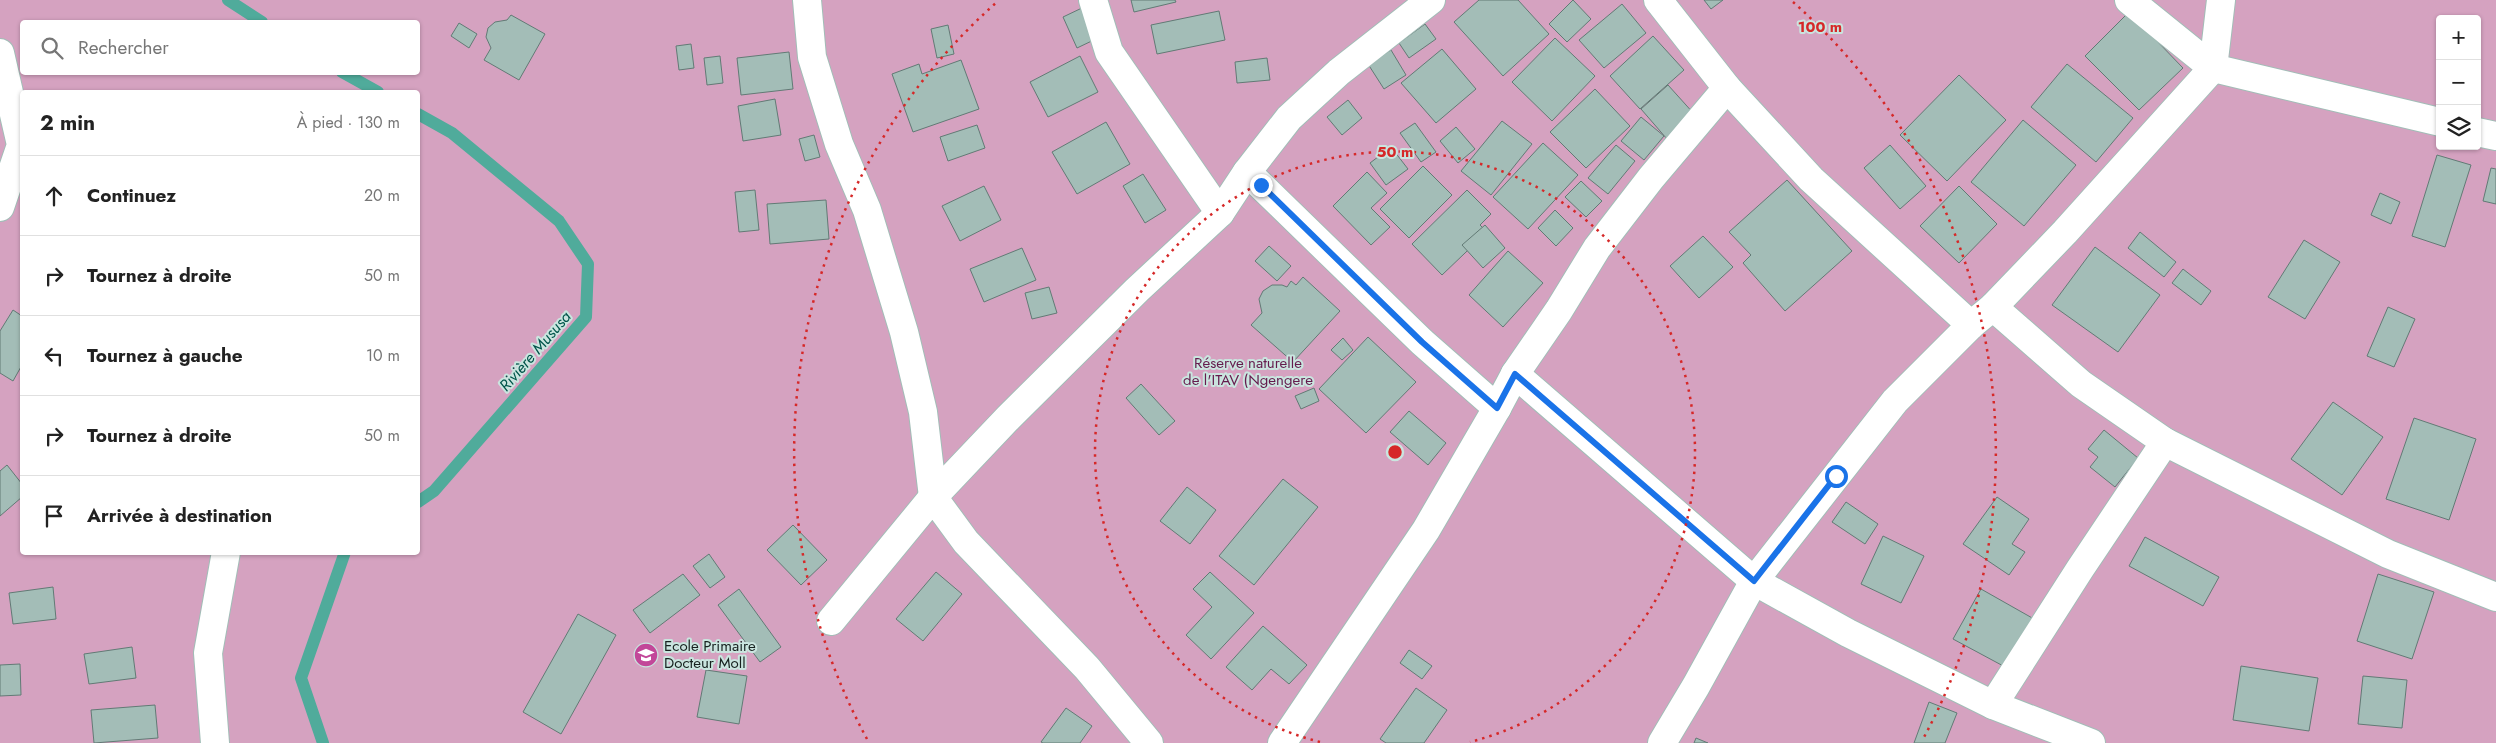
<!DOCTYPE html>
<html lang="fr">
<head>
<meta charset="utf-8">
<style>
	body { margin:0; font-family:Jost,sans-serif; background:#f6f6f6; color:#222 }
	.controls { position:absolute; right:15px; top:15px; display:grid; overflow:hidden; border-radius:5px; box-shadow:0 1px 4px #0004 }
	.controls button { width:45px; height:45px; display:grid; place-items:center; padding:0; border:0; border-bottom:1px solid #e0e0e0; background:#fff; color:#222; font:25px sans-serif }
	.stop { position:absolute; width:15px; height:15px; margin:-11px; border:4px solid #1a73e8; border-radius:50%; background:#fff }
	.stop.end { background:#1a73e8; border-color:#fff; box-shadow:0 1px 5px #0008 }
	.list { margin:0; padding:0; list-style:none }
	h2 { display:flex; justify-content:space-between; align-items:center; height:65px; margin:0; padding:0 20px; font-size:21px }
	h2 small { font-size:16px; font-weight:400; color:#767676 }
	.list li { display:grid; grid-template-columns:32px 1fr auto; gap:15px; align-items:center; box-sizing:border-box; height:80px; padding:0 20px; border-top:1px solid #e0e0e0 }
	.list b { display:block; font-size:19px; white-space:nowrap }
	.list em { font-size:16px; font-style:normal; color:#767676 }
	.icon { flex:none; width:28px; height:28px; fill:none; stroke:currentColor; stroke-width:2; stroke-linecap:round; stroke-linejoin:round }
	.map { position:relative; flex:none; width:2496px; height:743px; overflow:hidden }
	.search { position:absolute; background:#fff; box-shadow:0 1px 4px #0004; left:20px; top:20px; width:400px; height:55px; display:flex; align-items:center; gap:12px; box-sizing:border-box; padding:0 18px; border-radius:5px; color:#767676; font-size:19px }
	.panel { position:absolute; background:#fff; box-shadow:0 1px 4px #0004; left:20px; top:90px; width:400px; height:465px; border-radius:5px }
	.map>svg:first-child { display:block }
	.green { fill:#d5a2c0; fill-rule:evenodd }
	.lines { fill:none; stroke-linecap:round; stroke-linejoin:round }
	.stream { stroke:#50ab9b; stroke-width:12 }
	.building { fill:#a3bdb7; stroke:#627a75 }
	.street-casing { stroke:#a2bdb7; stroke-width:30 }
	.street { stroke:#fff; stroke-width:28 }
	.route { stroke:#1a73e8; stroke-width:6 }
	.ring { fill:none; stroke:#d62828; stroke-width:2.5; stroke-dasharray:2.5 5 }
	.labels { text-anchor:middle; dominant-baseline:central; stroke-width:4; stroke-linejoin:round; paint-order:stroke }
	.park-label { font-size:15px; fill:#651b4d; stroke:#cae5df }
	.poi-label { font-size:15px; fill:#17211f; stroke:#cae5df; text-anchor:start }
	.water-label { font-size:16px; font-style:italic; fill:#00544a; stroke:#cae5df }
	.centre { fill:#d62828; stroke:#cae5df; stroke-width:2.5 }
	.ring-label { font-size:15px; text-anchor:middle; font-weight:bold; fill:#d62828; stroke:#cae5df; stroke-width:4; stroke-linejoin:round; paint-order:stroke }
</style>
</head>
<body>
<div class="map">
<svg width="2496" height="743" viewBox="0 0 2496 743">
	<rect width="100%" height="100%" fill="#cae5df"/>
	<!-- green -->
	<path class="green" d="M0,0H2496V743H0ZM2440,19H2477V146H2440ZM22,22H418V72H22ZM22,92H418V552H22Z"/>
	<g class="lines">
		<!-- stream -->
		<g class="stream">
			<polyline points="228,0 262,22"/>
			<polyline points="342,72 378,92"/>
			<polyline points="418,114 452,133 559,221 588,264 586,317 434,491 418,502"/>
			<polyline points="323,743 301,678 345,552"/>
		</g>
	</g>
	<!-- building -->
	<g class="building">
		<polygon points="1131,0 1175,0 1176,2 1134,12"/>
		<polygon points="1479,0 1518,0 1549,34 1503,76 1454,22"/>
		<polygon points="1573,0 1591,19 1567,42 1549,24"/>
		<polygon points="1704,0 1723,0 1711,9"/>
		<polygon points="1622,4 1646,33 1604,68 1579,40"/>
		<polygon points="1084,7 1098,38 1077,48 1063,17"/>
		<polygon points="1219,11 1225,40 1157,54 1151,25"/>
		<polygon points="2129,12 2183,68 2139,110 2085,56"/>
		<polygon points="511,15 545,34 519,80 484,60 491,48 486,37 488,28 495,22 507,20"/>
		<polygon points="459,23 477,34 469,48 451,36"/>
		<polygon points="1425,24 1436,39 1409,58 1399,43"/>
		<polygon points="948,25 954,54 937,58 931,29"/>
		<polygon points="1653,36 1684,70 1640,109 1610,76"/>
		<polygon points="1555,38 1595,76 1552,121 1512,82"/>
		<polygon points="691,44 694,68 679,70 676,46"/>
		<polygon points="1442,49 1476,89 1436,123 1401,83"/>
		<polygon points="1391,50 1406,75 1384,89 1368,64"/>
		<polygon points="789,52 793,89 741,95 737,58"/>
		<polygon points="720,56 723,83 707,85 704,58"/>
		<polygon points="1080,56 1098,92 1048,117 1030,82"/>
		<polygon points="1267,58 1270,80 1237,83 1235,62"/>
		<polygon points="961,60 979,109 913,132 892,74 919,64 922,74"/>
		<polygon points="2067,64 2133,118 2096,162 2031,107"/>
		<polygon points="1959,75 2006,120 1947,181 1900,135"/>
		<polygon points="1668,85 1695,115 1667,139 1641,109"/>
		<polygon points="1595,89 1630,126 1586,168 1550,132"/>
		<polygon points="775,99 781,135 743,141 738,106"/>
		<polygon points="1348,100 1362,118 1342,135 1327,117"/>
		<polygon points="1641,117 1664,136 1644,160 1621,141"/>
		<polygon points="2023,120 2076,165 2024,226 1971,182"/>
		<polygon points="1502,121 1532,144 1491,195 1461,171"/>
		<polygon points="1106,122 1130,164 1077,194 1052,152"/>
		<polygon points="1415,123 1436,152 1421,162 1400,133"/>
		<polygon points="977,125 985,148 948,161 940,137"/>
		<polygon points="1456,127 1475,149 1458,163 1440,141"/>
		<polygon points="814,135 820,157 805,161 799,139"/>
		<polygon points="1543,143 1578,175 1528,229 1493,197"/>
		<polygon points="1616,145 1635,161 1608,194 1588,178"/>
		<polygon points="1890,145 1926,186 1900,209 1864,168"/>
		<polygon points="1391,147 1408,169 1386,185 1370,163"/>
		<polygon points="2437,155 2471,165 2445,247 2412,236"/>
		<polygon points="1423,166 1452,195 1409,238 1380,209"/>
		<polygon points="2491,168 2496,169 2496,204 2483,201"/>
		<polygon points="1367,172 1387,193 1371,208 1390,227 1371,245 1333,206"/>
		<polygon points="1143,174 1166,210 1145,223 1123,186"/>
		<polygon points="1787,180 1852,251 1785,311 1743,263 1751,255 1729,232"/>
		<polygon points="1581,181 1602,201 1586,217 1565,197"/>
		<polygon points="984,186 1001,220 960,241 942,206"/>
		<polygon points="1959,186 1997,224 1959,263 1920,226"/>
		<polygon points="755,190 759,230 739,232 735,192"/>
		<polygon points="1467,190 1491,214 1480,225 1487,232 1442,275 1412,244"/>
		<polygon points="2380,193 2400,202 2391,224 2371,215"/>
		<polygon points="826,200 829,239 770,244 767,204"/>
		<polygon points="1555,210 1573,228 1556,246 1538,228"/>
		<polygon points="1485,225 1505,248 1483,268 1462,245"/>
		<polygon points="2140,232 2176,262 2164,277 2128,248"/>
		<polygon points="1703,236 1733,267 1699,298 1670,266"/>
		<polygon points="2304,240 2340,262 2305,319 2268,297"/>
		<polygon points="1269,246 1291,266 1277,281 1255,261"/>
		<polygon points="2095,247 2160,295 2118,352 2052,305"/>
		<polygon points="1022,248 1036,280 984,302 970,269"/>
		<polygon points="1508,251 1543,283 1503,327 1469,295"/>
		<polygon points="2183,269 2211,291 2201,305 2172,283"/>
		<polygon points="1303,277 1340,311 1293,362 1251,325 1262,313 1259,299 1263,291 1272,285 1282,285 1287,287 1291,281 1296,285"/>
		<polygon points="1049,287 1057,313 1032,319 1025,293"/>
		<polygon points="2388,307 2415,319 2394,367 2367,356"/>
		<polygon points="13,310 22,316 22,365 13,381 0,373 0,331"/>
		<polygon points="1368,337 1416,382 1366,433 1319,389"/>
		<polygon points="1343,338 1353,350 1342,360 1331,350"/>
		<polygon points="1141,384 1175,421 1159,435 1126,398"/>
		<polygon points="1314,388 1319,401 1301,409 1295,396"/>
		<polygon points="2333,402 2383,437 2342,495 2291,459"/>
		<polygon points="1409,411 1446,443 1428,465 1390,432"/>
		<polygon points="2414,418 2476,439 2449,520 2386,499"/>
		<polygon points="2104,430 2138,458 2115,487 2090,467 2098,457 2088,449"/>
		<polygon points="7,465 22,484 22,497 0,516 0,471"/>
		<polygon points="1283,479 1318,507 1254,585 1219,556"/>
		<polygon points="1187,487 1216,510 1190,544 1160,521"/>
		<polygon points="1997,497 2029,519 2012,544 2025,552 2009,575 1963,544"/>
		<polygon points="1846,502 1878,524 1865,544 1832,522"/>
		<polygon points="793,525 827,560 801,585 767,550"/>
		<polygon points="1883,536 1924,556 1901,603 1861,584"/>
		<polygon points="2145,537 2219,577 2203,606 2129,566"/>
		<polygon points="709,554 725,577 710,588 693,566"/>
		<polygon points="936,572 962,594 923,641 896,619"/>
		<polygon points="1210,572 1254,613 1211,659 1186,635 1212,607 1193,589"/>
		<polygon points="683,574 700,595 650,633 633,610"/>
		<polygon points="2378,574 2434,592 2412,659 2357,641"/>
		<polygon points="53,587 56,619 13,624 9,593"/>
		<polygon points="739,589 781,647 760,662 718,605"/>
		<polygon points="1981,589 2034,619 2007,668 1953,639"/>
		<polygon points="578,614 616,635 561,734 523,712"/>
		<polygon points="1263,626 1307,665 1289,684 1271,669 1252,690 1226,667"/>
		<polygon points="132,647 136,678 89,684 84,654"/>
		<polygon points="1409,650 1432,666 1422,679 1400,663"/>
		<polygon points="20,664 21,695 0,696 0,665"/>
		<polygon points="2241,666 2318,678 2309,731 2233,720"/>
		<polygon points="706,670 747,676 739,724 697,717"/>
		<polygon points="2363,676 2407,680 2402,728 2358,724"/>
		<polygon points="1416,688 1447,710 1424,743 1386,743 1380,739"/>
		<polygon points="1929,702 1957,713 1945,743 1914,743"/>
		<polygon points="155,705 158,738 94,743 91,710"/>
		<polygon points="1066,708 1092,726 1080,743 1043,743 1041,742"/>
		<polygon points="1696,738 1708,743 1694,743"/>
	</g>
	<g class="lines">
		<!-- street casing -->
		<g class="street-casing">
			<g id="street">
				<polyline points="807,0 812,57 839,144 867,210 904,332 923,412 933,497 1009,417 1137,290 1220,213 1247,172 1289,118 1339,72 1431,0"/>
				<polyline points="1093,0 1109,52 1220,213"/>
				<polyline points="1658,0 1727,88 1811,179 1971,325"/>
				<polyline points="2129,0 2213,68 2440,122"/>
				<polyline points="0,53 21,145 0,207"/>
				<polyline points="2477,132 2496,136"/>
				<polyline points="1247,172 1422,342 1497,408 1515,374 1559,310 1597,248 1651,178 1727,88"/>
				<polyline points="1993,307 2081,384 2165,442 2388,554 2496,597"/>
				<polyline points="1515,374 1754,581 1848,633 1993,705 2091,743"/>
				<polyline points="831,621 933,497 966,542 1087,668 1149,743"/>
				<polyline points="1993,705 2080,569 2165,442"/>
				<polyline points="215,743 208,653 226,552"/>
				<polyline points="1282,743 1426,530 1497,408"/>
				<polyline points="1662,743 1696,686 1754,581 1895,401 1971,325 1993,307 2065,232 2213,68 2221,0"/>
			</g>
		</g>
		<!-- street -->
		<use href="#street" class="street"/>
	</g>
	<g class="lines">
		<!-- route -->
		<polyline class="route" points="1261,185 1422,342 1497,408 1515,374 1754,581 1836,476"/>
	</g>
	<!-- distance rings -->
	<g class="ring">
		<path d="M1320 742A300 300 0 1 1 1470 742"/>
		<path d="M867 739A601 601 0 0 1 997 2M1793 2A601 601 0 0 1 1923 739"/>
	</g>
	<!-- icons -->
	<defs>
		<g id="school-disc" transform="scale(1.25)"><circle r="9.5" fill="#c24799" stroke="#cae5df"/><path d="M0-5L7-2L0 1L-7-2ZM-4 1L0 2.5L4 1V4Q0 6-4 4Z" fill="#fff"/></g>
	</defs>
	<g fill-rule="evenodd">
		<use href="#school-disc" x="646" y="655"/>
	</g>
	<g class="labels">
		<!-- park labels -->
		<g class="park-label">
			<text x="1248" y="363">Réserve naturelle<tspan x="1248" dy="17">de l'ITAV (Ngengere</tspan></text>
		</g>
		<!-- poi labels -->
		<g class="poi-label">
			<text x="664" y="646">Ecole Primaire<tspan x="664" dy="17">Docteur Moll</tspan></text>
		</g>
		<!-- water labels -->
		<g class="water-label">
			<text transform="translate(535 351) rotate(-49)">Rivière Mususa</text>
		</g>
	</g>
	<circle cx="1395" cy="452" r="8" class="centre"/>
	<g class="ring-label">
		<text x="1820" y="32">100 m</text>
		<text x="1395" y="157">50 m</text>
	</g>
</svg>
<div class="controls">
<button>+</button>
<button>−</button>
<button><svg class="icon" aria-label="layers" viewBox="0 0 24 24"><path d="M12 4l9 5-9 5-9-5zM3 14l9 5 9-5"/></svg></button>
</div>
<div class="stop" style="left:1836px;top:476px"></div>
<div class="stop end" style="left:1261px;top:185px"></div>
<div class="search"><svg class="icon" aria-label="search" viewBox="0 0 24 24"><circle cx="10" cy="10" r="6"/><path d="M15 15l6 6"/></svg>Rechercher</div>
<section class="panel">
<h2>2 min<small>À pied · 130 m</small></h2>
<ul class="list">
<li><svg class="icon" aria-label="ahead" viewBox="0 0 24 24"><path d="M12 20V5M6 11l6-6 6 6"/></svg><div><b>Continuez</b></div><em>20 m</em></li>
<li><svg class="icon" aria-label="right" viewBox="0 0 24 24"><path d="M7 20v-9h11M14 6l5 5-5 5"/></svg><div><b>Tournez à droite</b></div><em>50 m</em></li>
<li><svg class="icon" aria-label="left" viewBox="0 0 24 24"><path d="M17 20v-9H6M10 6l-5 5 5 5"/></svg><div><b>Tournez à gauche</b></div><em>10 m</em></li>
<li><svg class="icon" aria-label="right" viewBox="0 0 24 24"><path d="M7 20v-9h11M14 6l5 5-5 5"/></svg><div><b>Tournez à droite</b></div><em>50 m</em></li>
<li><svg class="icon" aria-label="arrive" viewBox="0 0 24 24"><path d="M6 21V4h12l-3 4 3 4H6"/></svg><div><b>Arrivée à destination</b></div></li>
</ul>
</section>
</div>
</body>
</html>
